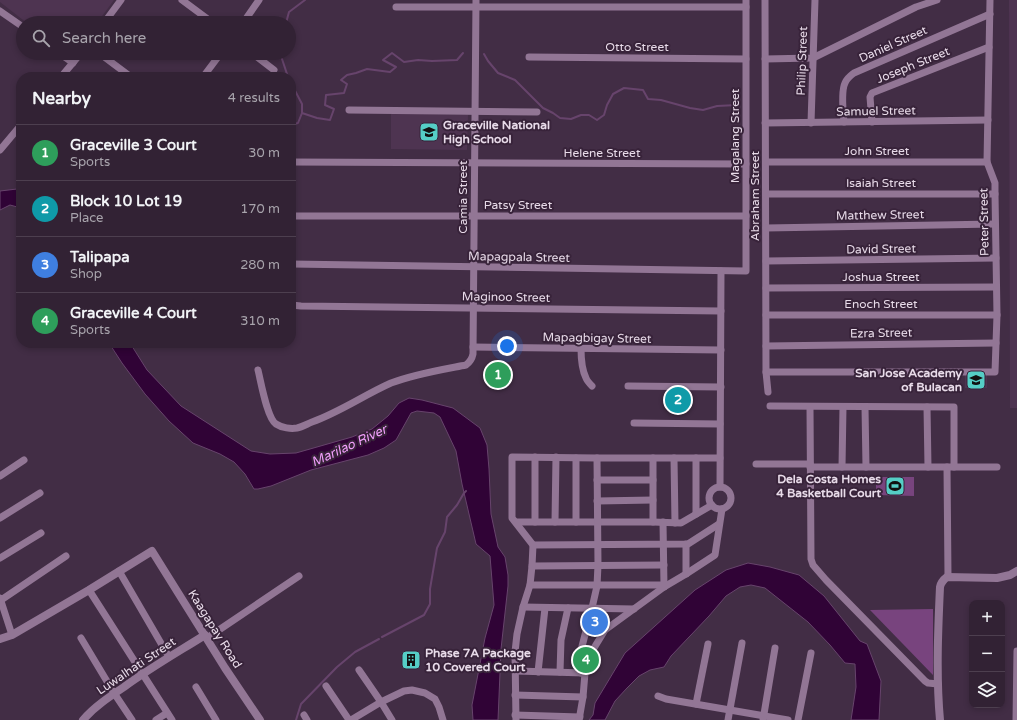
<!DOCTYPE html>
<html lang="en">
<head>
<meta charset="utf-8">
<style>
	body { margin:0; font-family:"Varela Round",sans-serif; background:#3a2a3c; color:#f1f3f6 }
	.controls { position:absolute; right:12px; bottom:12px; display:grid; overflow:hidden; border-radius:8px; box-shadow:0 2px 6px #0003 }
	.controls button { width:36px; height:36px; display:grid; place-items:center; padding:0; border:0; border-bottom:1px solid #4d3f4f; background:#322234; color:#f1f3f6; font:20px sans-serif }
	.you { position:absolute; left:507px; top:346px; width:14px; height:14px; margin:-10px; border:3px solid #fff; border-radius:50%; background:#1a73e8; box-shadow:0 0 0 6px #1a73e833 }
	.badge { display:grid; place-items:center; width:26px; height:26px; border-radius:50%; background:#8bbbb9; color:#fff; font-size:13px; font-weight:700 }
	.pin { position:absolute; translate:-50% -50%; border:2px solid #fff; box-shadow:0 1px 4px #0006 }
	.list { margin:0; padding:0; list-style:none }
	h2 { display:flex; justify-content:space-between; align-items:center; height:52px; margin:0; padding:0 16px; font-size:17px }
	h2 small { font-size:13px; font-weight:400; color:#a8a4ac }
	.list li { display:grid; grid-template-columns:26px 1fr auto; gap:12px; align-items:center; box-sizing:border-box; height:56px; padding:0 16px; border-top:1px solid #4d3f4f }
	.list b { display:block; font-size:15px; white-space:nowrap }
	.list p { margin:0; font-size:13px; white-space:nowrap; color:#a8a4ac }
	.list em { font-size:13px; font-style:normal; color:#a8a4ac }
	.icon { flex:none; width:22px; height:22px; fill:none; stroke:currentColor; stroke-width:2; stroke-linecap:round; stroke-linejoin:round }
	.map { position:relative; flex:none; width:1017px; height:720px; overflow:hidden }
	.search { position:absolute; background:#322234; box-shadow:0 2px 6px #0003; left:16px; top:16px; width:280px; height:44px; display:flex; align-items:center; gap:10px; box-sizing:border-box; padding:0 14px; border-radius:22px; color:#a8a4ac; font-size:15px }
	.panel { position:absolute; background:#322234; box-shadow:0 2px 6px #0003; left:16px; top:72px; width:280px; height:276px; border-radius:16px }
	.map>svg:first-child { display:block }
	.built { fill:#4e3451 }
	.green { fill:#78447e }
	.water { fill:#300336; stroke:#67446c }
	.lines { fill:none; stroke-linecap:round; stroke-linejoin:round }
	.stream { stroke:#67446c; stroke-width:2 }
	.minor { stroke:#927695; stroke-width:7 }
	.tertiary { stroke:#927695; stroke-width:8 }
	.labels { text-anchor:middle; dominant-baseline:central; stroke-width:4; stroke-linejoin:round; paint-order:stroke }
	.street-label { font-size:12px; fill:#e8dbe9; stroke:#38233a }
	.poi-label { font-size:12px; font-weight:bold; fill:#e8dbe9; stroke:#38233a; text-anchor:start }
	.water-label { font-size:13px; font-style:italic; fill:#f29ffc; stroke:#38233a }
</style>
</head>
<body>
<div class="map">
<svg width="1017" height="720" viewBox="0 0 1017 720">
	<rect width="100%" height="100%" fill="#422d45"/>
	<!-- built -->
	<g class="built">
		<polygon points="0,0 114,0 97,23 27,23 0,2"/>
		<polygon points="1009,0 1017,0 1017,408 1010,408"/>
		<polygon points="391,113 468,115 467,150 391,149"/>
		<polygon points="965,372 987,373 987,388 965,388"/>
	</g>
	<!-- green -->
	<g class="green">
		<polygon points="876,477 914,477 914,496 876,495"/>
		<polygon points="933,609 933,675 870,610"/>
	</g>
	<!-- water -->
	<g class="water">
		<polygon points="17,189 21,190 21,208 10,205 0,210 0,191"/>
		<polygon points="109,343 130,343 147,370 181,406 251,451 270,454 296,453 352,437 372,429 388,416 399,403 409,398 422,400 453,408 480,428 487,445 489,469 491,514 498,547 505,557 508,575 508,586 501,649 498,720 473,720 472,705 485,638 494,605 490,556 476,544 462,484 456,451 440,417 434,413 417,411 411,413 396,440 384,448 368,455 311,470 271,486 258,489 254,489 245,474 234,462 220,454 193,443 169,421 145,394 122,363"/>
		<polygon points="748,563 770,567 799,575 824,596 860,641 867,644 881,681 879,720 851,720 856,687 855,664 845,663 830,645 808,622 765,588 751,585 740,587 726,596 709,616 671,656 664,667 650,670 639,676 627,688 615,701 605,720 589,720 593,715 595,703 625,653 695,590 726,570"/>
	</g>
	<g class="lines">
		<!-- stream -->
		<g class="stream">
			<polyline points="286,23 289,12 305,0"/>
			<polyline points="281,53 282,59 288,77"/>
			<polyline points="484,54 488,61 498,73 515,80 543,108 553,113 560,118 571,119 581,115 589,115 597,120 604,115 607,105 613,94 624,88 643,90 648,99 661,100 690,108 703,110 717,106 737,105"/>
			<polyline points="291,83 302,104 302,113 298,123 291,125"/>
			<polyline points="302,113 317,118 330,120 334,109 325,105 326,95 344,93 347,84 341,80 347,75 356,73 367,69 390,72 396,67 383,60 392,53 404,62 418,60 432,61 457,60 463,53"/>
			<polyline points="382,637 424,615 430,604 430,589 437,548 445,532 447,517 457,505 464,493 466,491"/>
			<polyline points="296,720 301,704 337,667 355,652 379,639"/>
		</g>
		<!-- minor -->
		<g class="minor">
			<polyline points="182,0 213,23"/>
			<polyline points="765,0 766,372 768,392"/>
			<polyline points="396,7 746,7"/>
			<polyline points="0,11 23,27"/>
			<polyline points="104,23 121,0"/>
			<polyline points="243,23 259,0"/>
			<polyline points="59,53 73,63"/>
			<polyline points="99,53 131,77"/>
			<polyline points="252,53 274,70"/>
			<polyline points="529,57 746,59"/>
			<polyline points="765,59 813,58 916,7 937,0"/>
			<polyline points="61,77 81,53"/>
			<polyline points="203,77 221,53"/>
			<polyline points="349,110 537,112"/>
			<path d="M844,122C843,112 841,91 845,83C847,78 850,76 854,73L990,14"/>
			<polyline points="872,122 870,97 872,93 989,47"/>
			<polyline points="765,123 988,120"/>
			<polyline points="811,123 815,0"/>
			<polyline points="0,150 21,125"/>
			<polyline points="291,162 746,164"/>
			<polyline points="766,162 987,162"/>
			<polyline points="766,194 995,194"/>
			<polyline points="291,216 746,216"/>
			<polyline points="766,228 995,224"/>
			<polyline points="766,261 996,258"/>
			<polyline points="291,264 746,271 746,0"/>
			<polyline points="766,288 996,287"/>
			<polyline points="291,305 301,306 721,311"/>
			<polyline points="766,315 997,315"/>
			<polyline points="766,346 996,343"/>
			<polyline points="473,347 721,350"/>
			<path d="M581,348C581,358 582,370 586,378C587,381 590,384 592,386"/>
			<path d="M258,370C261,382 267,418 276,424C282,428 291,429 297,428C302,427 307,424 312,422C340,412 364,395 391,383C415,374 440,370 466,365C470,362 472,359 473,354L476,0"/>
			<polyline points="766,372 995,372 997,315 995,194 995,183 987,162 990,0"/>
			<polyline points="628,386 721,387"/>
			<polyline points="770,406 954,407 954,467"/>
			<polyline points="810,407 811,559 813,565 826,580 925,681 928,683 938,684"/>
			<polyline points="865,407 866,467"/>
			<polyline points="927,407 928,467"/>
			<polyline points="634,423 720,424"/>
			<polyline points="674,458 675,523"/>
			<polyline points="756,464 810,464"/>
			<polyline points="810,467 997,467"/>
			<polyline points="842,467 843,407"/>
			<polyline points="0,476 24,460"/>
			<polyline points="597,480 653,480"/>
			<circle cx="720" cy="498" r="11"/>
			<polyline points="720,487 721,271"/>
			<polyline points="597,501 653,500"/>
			<polyline points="696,514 696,458"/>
			<polyline points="0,518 40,493"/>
			<polyline points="516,522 653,522 681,523 712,505"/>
			<polyline points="535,522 535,457"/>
			<polyline points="555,522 556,457"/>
			<polyline points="576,522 576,458"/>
			<polyline points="653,522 653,458"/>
			<polyline points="663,522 664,587"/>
			<polyline points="686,544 686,574"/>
			<polyline points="533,545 688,544 719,524"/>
			<polyline points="0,558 41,533"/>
			<polyline points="532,566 664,565"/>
			<polyline points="119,571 169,657"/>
			<polyline points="947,577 948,575 947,467"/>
			<polyline points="530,585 664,585"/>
			<polyline points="89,590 172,720"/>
			<polyline points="0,598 12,635"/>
			<polyline points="1,600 66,556"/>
			<polyline points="523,607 634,609"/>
			<polyline points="81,638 114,693 132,720"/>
			<polyline points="207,638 299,576"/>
			<polyline points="359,670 381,702 392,720"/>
			<polyline points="516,671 585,673"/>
			<polyline points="538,672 545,608"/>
			<polyline points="560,672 561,640 568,608"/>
			<polyline points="581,673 580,654 592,608 597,586 598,565 597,458"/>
			<polyline points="326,686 349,720"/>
			<polyline points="196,687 216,720"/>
			<polyline points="515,695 583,697"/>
			<polyline points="658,696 666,699 788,720"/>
			<polyline points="696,704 708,644"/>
			<polyline points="304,715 307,720"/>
			<polyline points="515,715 580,717"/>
			<polyline points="156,720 167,713"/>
			<polyline points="351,720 381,702 404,691 412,690 425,693 435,699 439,707 443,720"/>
			<polyline points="516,720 515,652 517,634 523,607 530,585 532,566 533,545 512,518 512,457 597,458 720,458"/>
			<polyline points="579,720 583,697 585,673 594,648 605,630 664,587 686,574 715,555 722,509"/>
			<polyline points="728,720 742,643"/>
			<polyline points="763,720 775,648"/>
			<polyline points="798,720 811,653"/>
			<polyline points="1016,720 1017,651"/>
		</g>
		<!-- tertiary -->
		<g class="tertiary">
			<polyline points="0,639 12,635 89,590 152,551 225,668 260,720"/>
			<path d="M83,720C94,707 109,697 124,687C150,668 178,652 205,635"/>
			<path d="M940,720C936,676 938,631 940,587C941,582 943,580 947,577L997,578L1010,575L1017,571"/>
		</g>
	</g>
	<!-- icons -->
	<defs>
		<g id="school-square" transform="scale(1)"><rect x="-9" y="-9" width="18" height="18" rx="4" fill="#55cec6" stroke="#38233a"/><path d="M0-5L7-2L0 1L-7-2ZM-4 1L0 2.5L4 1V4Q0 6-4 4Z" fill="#111"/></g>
		<g id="stadium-square" transform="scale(1)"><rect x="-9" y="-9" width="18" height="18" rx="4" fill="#55cec6" stroke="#38233a"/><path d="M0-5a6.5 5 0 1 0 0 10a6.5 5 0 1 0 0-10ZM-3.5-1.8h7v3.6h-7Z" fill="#111"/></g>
		<g id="building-square" transform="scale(1)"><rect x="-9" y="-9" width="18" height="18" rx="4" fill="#55cec6" stroke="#38233a"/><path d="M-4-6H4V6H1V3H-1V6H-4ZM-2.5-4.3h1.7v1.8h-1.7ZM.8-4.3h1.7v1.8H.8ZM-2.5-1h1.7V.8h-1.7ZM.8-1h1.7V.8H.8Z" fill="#111"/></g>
	</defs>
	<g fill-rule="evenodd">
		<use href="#school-square" x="429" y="132"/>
		<use href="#school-square" x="976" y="380"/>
		<use href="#stadium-square" x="895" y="486"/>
		<use href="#building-square" x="411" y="660"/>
	</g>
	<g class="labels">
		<!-- street labels -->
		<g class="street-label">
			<text transform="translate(893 44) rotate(-24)">Daniel Street</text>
			<text x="637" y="47">Otto Street</text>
			<text transform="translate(802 61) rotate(-88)">Philip Street</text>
			<text transform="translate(913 65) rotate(-22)">Joseph Street</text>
			<text transform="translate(876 111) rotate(-1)">Samuel Street</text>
			<text transform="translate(735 136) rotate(-90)">Magalang Street</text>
			<text x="877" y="151">John Street</text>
			<text x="602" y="153">Helene Street</text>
			<text x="881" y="183">Isaiah Street</text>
			<text transform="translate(755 196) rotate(-90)">Abraham Street</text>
			<text transform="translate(463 197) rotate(-90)">Camia Street</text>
			<text x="518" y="205">Patsy Street</text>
			<text transform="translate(880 215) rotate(-1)">Matthew Street</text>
			<text transform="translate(984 222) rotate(-91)">Peter Street</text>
			<text transform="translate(881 249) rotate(-1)">David Street</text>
			<text transform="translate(519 257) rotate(1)">Mapagpala Street</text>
			<text x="881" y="277">Joshua Street</text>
			<text transform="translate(506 297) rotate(1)">Maginoo Street</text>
			<text x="881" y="304">Enoch Street</text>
			<text transform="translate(881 333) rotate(-1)">Ezra Street</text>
			<text transform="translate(597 338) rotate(1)">Mapagbigay Street</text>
			<text transform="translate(215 629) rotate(58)">Kaagapay Road</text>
			<text transform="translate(136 666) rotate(-34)">Luwalhati Street</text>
		</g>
		<!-- poi labels -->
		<g class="poi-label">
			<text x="443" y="125">Graceville National<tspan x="443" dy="14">High School</tspan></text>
			<text x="962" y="373" text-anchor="end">San Jose Academy<tspan x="962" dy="14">of Bulacan</tspan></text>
			<text x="881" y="479" text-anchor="end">Dela Costa Homes<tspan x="881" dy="14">4 Basketball Court</tspan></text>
			<text x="425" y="653">Phase 7A Package<tspan x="425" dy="14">10 Covered Court</tspan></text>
		</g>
		<!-- water labels -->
		<g class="water-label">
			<text transform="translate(349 446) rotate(-25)">Marilao River</text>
		</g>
	</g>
</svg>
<div class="controls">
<button>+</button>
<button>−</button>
<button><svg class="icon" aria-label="layers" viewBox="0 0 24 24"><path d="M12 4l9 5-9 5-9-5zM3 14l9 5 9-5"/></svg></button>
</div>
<div class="you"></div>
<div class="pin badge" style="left:498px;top:375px;background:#2e9e5b">1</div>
<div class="pin badge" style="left:678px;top:400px;background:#0f9aa8">2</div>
<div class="pin badge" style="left:595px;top:622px;background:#3f7fe0">3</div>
<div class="pin badge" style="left:586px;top:660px;background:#2e9e5b">4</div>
<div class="search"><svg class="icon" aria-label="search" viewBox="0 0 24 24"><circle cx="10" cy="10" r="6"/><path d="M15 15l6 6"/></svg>Search here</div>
<section class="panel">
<h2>Nearby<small>4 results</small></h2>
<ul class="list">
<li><span class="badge" style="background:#2e9e5b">1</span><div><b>Graceville 3 Court</b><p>Sports</p></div><em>30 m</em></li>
<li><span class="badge" style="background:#0f9aa8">2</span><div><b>Block 10 Lot 19</b><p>Place</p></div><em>170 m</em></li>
<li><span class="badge" style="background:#3f7fe0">3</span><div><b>Talipapa</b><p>Shop</p></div><em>280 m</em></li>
<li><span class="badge" style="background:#2e9e5b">4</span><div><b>Graceville 4 Court</b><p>Sports</p></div><em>310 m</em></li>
</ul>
</section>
</div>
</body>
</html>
